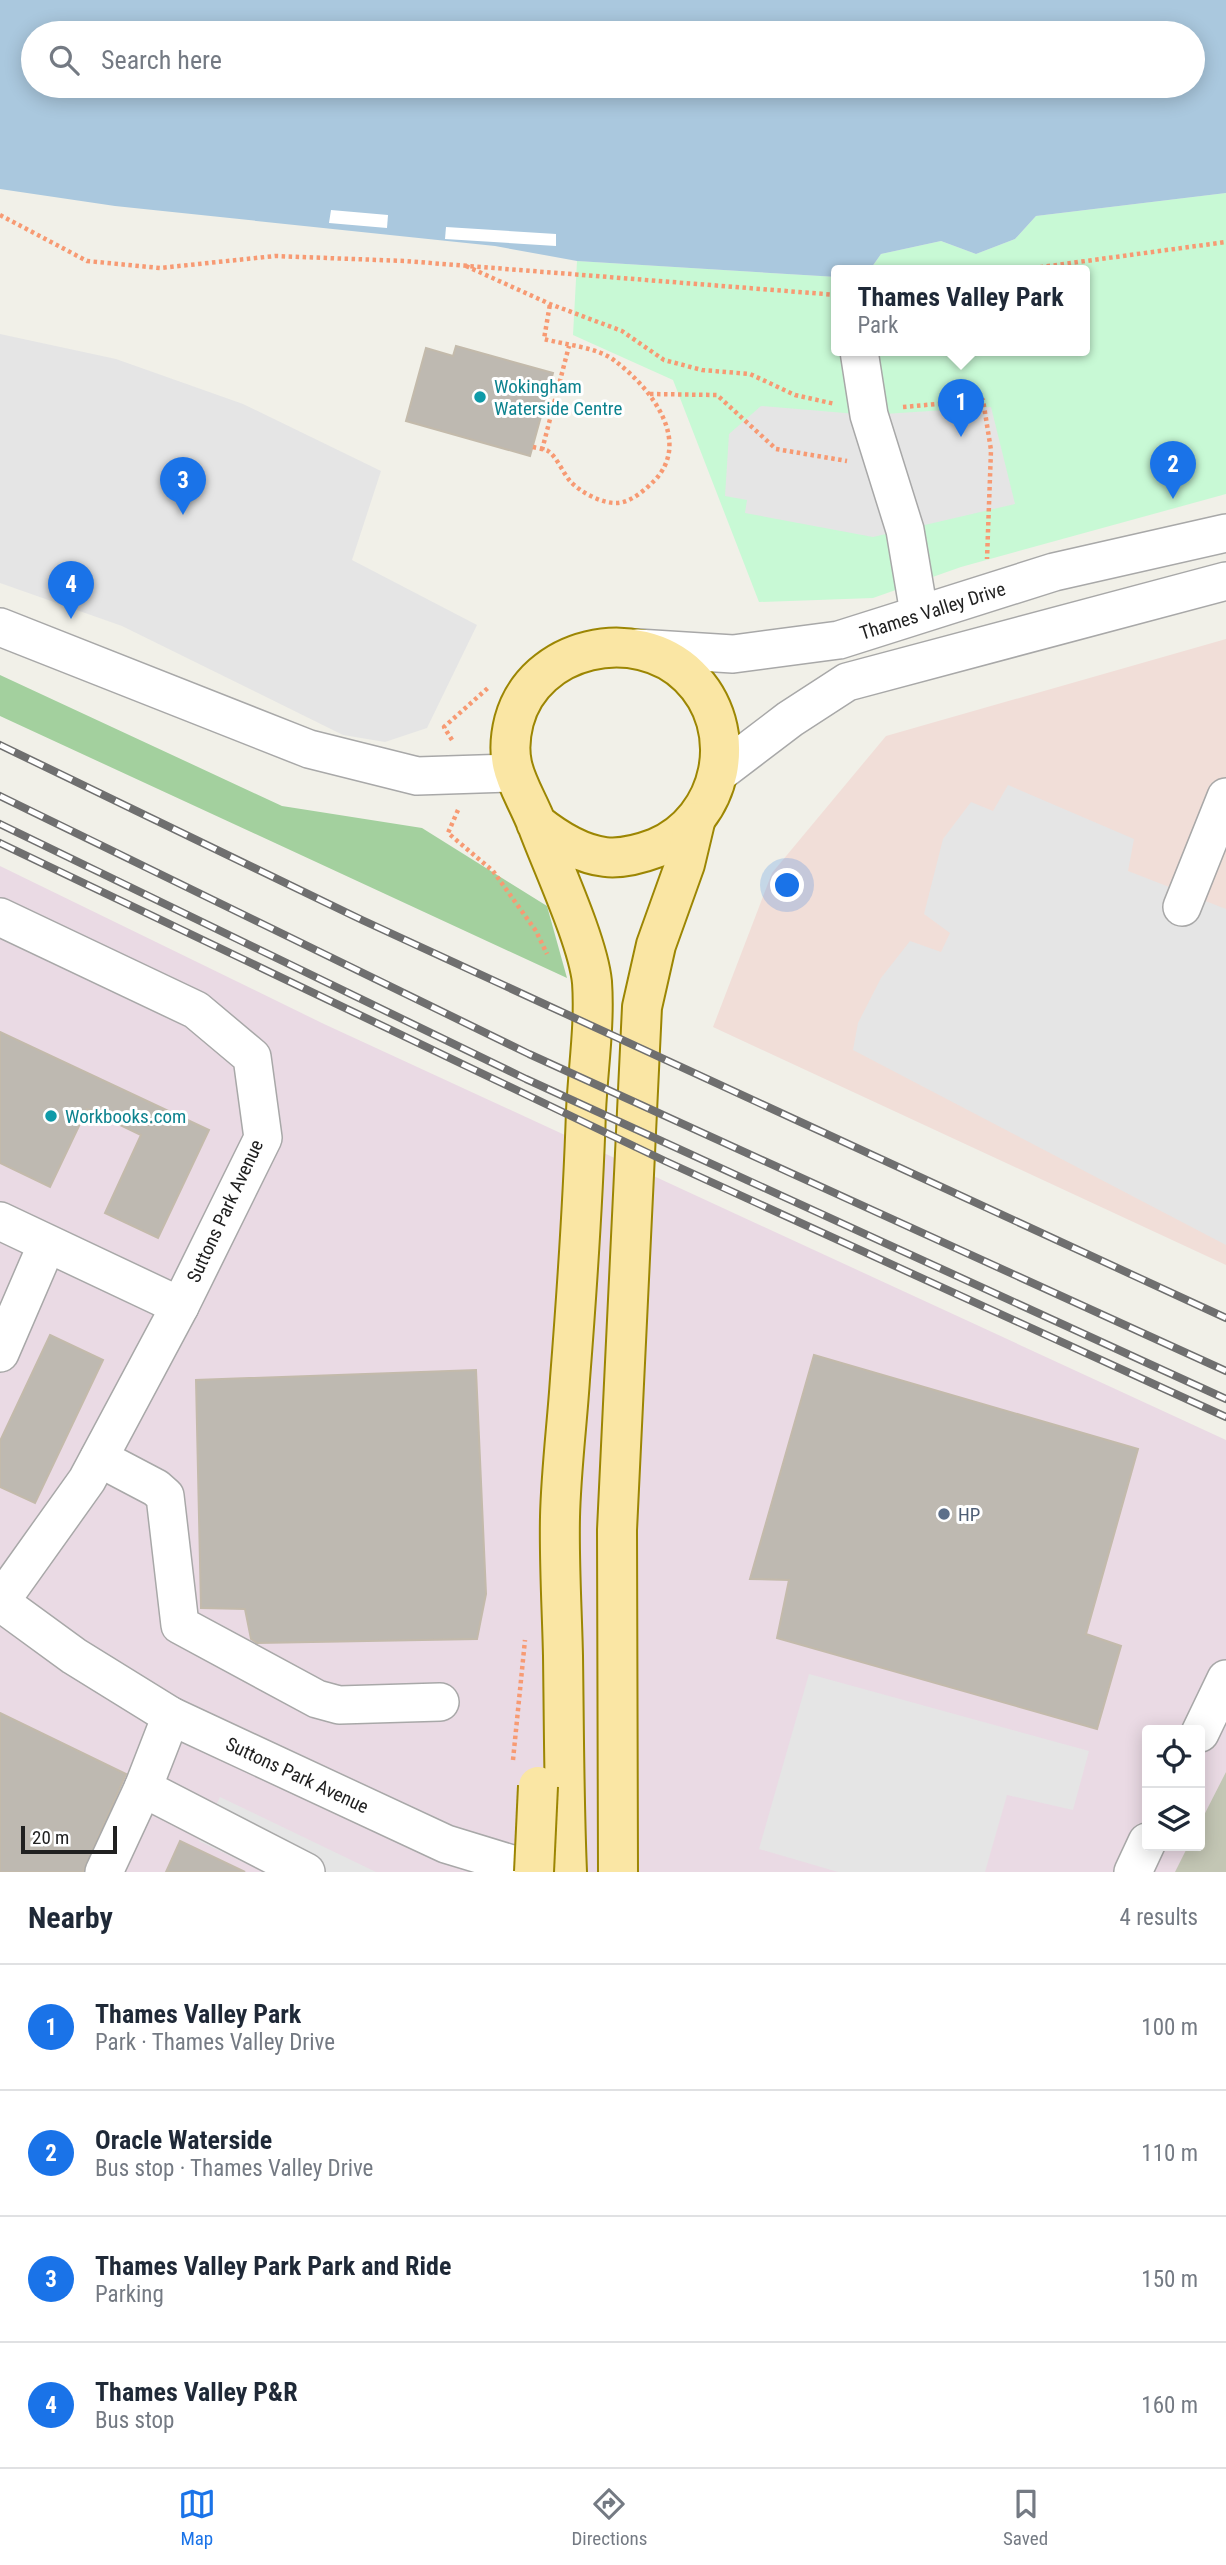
<!DOCTYPE html>
<html lang="en">
<head>
<meta charset="utf-8">
<style>
	body { margin:0; font-family:"Roboto Condensed",sans-serif; background:#f6f6f7; color:#1f2937 }
	.controls { position:absolute; right:21px; bottom:21px; display:grid; overflow:hidden; border-radius:7px; box-shadow:0 4px 18px #0003 }
	.controls button { width:63px; height:63px; display:grid; place-items:center; padding:0; border:0; border-bottom:2px solid #e0e1e3; background:#fff; color:#1f2937; font:35px sans-serif }
	.scale { position:absolute; left:21px; bottom:18px; width:96px; box-sizing:border-box; padding-left:7px; border:4px solid #212121; border-top:0; font-size:19px; line-height:24px; white-space:nowrap; color:#212121; -webkit-text-stroke:5px #fff; paint-order:stroke }
	.you { position:absolute; left:788px; top:886px; width:24px; height:24px; margin:-18px; border:5px solid #fff; border-radius:50%; background:#1a73e8; box-shadow:0 0 0 10px #1a73e833 }
	.badge { display:grid; place-items:center; width:46px; height:46px; border-radius:50%; background:#1a73e8; color:#fff; font-size:23px; font-weight:700 }
	.pin { position:absolute; translate:-50% -58px; filter:drop-shadow(0 2px 4px #0008) }
	.pin::after { content:''; position:absolute; top:37px; width:24px; height:21px; background:inherit; clip-path:polygon(0 0,100% 0,50% 100%) }
	.popup { position:absolute; left:831px; top:265px; width:259px; height:91px; box-sizing:border-box; display:grid; place-content:center; border-radius:7px; background:#fff; filter:drop-shadow(0 2px 5px #0005); font-size:23px; white-space:nowrap; color:#747a83 }
	.popup b { font-size:26px; color:#1f2937 }
	.popup::after { content:''; position:absolute; left:50%; top:100%; margin-left:-14px; border:14px solid transparent; border-top-color:#fff }
	.list { margin:0; padding:0; list-style:none }
	h2 { display:flex; justify-content:space-between; align-items:center; height:91px; margin:0; padding:0 28px; font-size:30px }
	h2 small { font-size:23px; font-weight:400; color:#747a83 }
	.list li { display:grid; grid-template-columns:46px 1fr auto; gap:21px; align-items:center; box-sizing:border-box; height:126px; padding:0 28px; border-top:2px solid #e0e1e3 }
	.list b { display:block; font-size:26px; white-space:nowrap }
	.list p { margin:0; font-size:23px; white-space:nowrap; color:#747a83 }
	.list em { font-size:23px; font-style:normal; color:#747a83 }
	.icon { flex:none; width:38px; height:38px; fill:none; stroke:currentColor; stroke-width:2; stroke-linecap:round; stroke-linejoin:round }
	.map { position:relative; flex:none; width:1226px; height:1872px; overflow:hidden }
	.search { position:absolute; background:#fff; box-shadow:0 4px 18px #0003; left:21px; right:21px; top:21px; height:77px; display:flex; align-items:center; gap:18px; box-sizing:border-box; padding:0 24px; border-radius:38px; color:#747a83; font-size:26px }
	.sheet { height:595px; background:#fff }
	nav { display:flex; justify-content:space-around; align-items:center; box-sizing:border-box; height:98px; border-top:2px solid #e0e1e3; background:#fff; font-size:19px; color:#747a83 }
	nav a { display:grid; justify-items:center; gap:4px }
	nav .on { color:#1a73e8 }
	.map>svg:first-child { display:block }
	.commercial { fill:#f1ded8 }
	.industrial { fill:#eadae4; fill-rule:evenodd }
	.construction { fill:#c3c6b4 }
	.forest { fill:#a3d09e }
	.park { fill:#c8f9d5 }
	.parking { fill:#e5e5e5 }
	.water { fill:#aac8de; fill-rule:evenodd }
	.pier { fill:#fff }
	.building { fill:#beb9b1; stroke:#c3baab; stroke-width:2 }
	.lines { fill:none; stroke-linecap:round; stroke-linejoin:round }
	.minor-casing { stroke:#a8a8a8; stroke-width:40 }
	.major-casing { stroke:#9c8603; stroke-width:42 }
	.path { stroke:#f79a73; stroke-width:4.5; stroke-dasharray:3.5 3.5; stroke-linecap:butt }
	.minor { stroke:#fff; stroke-width:37 }
	.major { stroke:#fae6a4; stroke-width:38 }
	.rail-casing { stroke:#6f6f6f; stroke-width:8 }
	.rail { stroke:#fff; stroke-width:5; stroke-dasharray:16; stroke-linecap:butt }
	.major-bridge-casing { stroke:#9c8603; stroke-width:42; stroke-linecap:butt }
	.major-bridge { stroke:#fae6a4; stroke-width:38 }
	.culture-dot { fill:#0f9aa8; stroke:#fff; stroke-width:2.5 }
	.service-dot { fill:#5c6f8a; stroke:#fff; stroke-width:2.5 }
	.labels { text-anchor:middle; dominant-baseline:central; stroke-width:6; stroke-linejoin:round; paint-order:stroke }
	.culture-label { font-size:19px; fill:#0d838f; stroke:#fff; text-anchor:start }
	.street-label { font-size:19px; fill:#212121; stroke:#fff }
	.service-label { font-size:19px; fill:#4e5e75; stroke:#fff; text-anchor:start }
</style>
</head>
<body>
<div class="map">
<svg width="1226" height="1872" viewBox="0 0 1226 1872">
	<rect width="100%" height="100%" fill="#f1f0e8"/>
	<!-- commercial -->
	<polygon class="commercial" points="1226,639 1226,1265 713,1027 772,873 886,736"/>
	<!-- industrial -->
	<path class="industrial" d="M0,866L324,1024L1226,1440V1872H0ZM1147,1730H1200V1846H1147Z"/>
	<!-- construction -->
	<polygon class="construction" points="1226,1772 1226,1872 1175,1872 1188,1846 1200,1846 1200,1823"/>
	<!-- forest -->
	<polygon class="forest" points="0,675 282,806 422,828 547,906 567,978 0,716"/>
	<!-- park -->
	<polygon class="park" points="1226,193 1226,494 961,567 873,598 759,602 673,380 573,335 577,261 837,277 837,351 1085,351 1085,271 869,271 881,254 941,241 976,254 1015,239 1036,216"/>
	<!-- parking -->
	<g class="parking">
		<polygon points="0,334 116,359 243,404 381,471 352,560 477,625 427,728 385,742 343,735 122,626 0,583"/>
		<polygon points="761,406 869,415 991,407 1015,504 873,537 745,513 747,500 725,496 729,434"/>
		<polygon points="1008,785 1134,839 1128,871 1226,909 1226,1245 853,1050 858,1023 881,978 910,941 941,952 950,933 924,914 943,839 971,802 993,811"/>
		<polygon points="809,1674 1089,1751 1073,1810 1007,1795 985,1872 838,1872 759,1849"/>
		<polygon points="220,1797 376,1872 264,1872 199,1841"/>
	</g>
	<!-- water -->
	<path class="water" d="M0,0H1226V193L1036,216L1015,239L976,254L941,241L881,254L869,271H837V277L577,261L495,246L115,206L0,189ZM33,33H1193V86H33Z"/>
	<!-- pier -->
	<g class="pier">
		<polygon points="331,210 388,215 387,228 329,223"/>
		<polygon points="446,227 556,234 556,246 445,239"/>
	</g>
	<!-- building -->
	<g class="building">
		<polygon points="456,346 553,373 530,456 406,421 426,348 453,356"/>
		<polygon points="0,1032 209,1130 158,1238 105,1213 141,1135 87,1109 50,1187 0,1163"/>
		<polygon points="50,1335 103,1360 35,1503 0,1487 0,1441"/>
		<polygon points="814,1355 1138,1449 1086,1634 1121,1646 1097,1729 777,1638 789,1580 750,1579"/>
		<polygon points="476,1370 486,1594 477,1639 257,1643 251,1639 245,1609 201,1608 196,1380"/>
		<polygon points="0,1713 126,1774 83,1872 0,1872"/>
		<polygon points="180,1841 245,1872 166,1872"/>
	</g>
	<g class="lines">
		<!-- minor casing -->
		<g class="minor-casing">
			<g id="minor">
				<polyline points="859,351 869,415 905,530 919,613"/>
				<polyline points="0,627 309,749 417,776 512,773"/>
				<path id="s1" d="M637,648L733,654L839,640L1054,572L1226,533"/>
				<polyline points="719,773 790,719 847,682 1226,581"/>
				<polyline points="1182,907 1226,797"/>
				<polyline points="0,917 196,1010 252,1057 263,1138 180,1306 87,1480 0,1602"/>
				<polyline points="0,1221 180,1306"/>
				<polyline points="0,1353 47,1244"/>
				<polyline points="99,1458 156,1488 165,1496 180,1625 317,1699 339,1705 440,1702"/>
				<path id="s2" d="M0,1602L74,1656L171,1716L446,1844L538,1872"/>
				<polyline points="171,1716 143,1788 306,1872"/>
				<polyline points="1200,1733 1226,1679"/>
				<polyline points="104,1872 143,1788"/>
				<polyline points="1133,1872 1147,1842"/>
			</g>
		</g>
		<!-- major casing -->
		<g class="major-casing">
			<g id="major">
				<path d="M536,823C556,839 579,854 605,857C622,859 640,854 656,848C723,820 743,729 689,676C636,624 534,646 514,721C502,768 522,786 538,827C553,867 588,942 592,982C595,1024 588,1069 586,1111C583,1201 577,1290 570,1379C567,1425 561,1471 560,1517C559,1563 562,1610 563,1656C564,1728 564,1800 567,1872"/>
				<polyline points="618,1872 617,1530 642,1007 656,945 685,864 695,822"/>
			</g>
		</g>
		<!-- path -->
		<g class="path">
			<polyline points="0,215 87,261 160,268 275,256 405,261 837,295"/>
			<polyline points="466,266 550,304 622,331 664,360 702,370 750,374 795,395 835,404"/>
			<polyline points="1012,271 1226,242"/>
			<polyline points="650,394 717,395 776,449 847,461"/>
			<polyline points="903,407 983,400 991,450 987,559"/>
			<path d="M533,447C537,448 544,449 548,451C557,457 563,473 570,481C580,492 602,504 618,503C631,502 645,490 654,481C693,441 650,387 615,361C598,347 565,345 544,339L550,304"/>
			<polyline points="542,450 569,346"/>
			<polyline points="452,740 444,727 489,687"/>
			<polyline points="458,810 448,833 493,871 536,931 547,954"/>
			<polyline points="513,1760 525,1640"/>
		</g>
		<!-- minor -->
		<use href="#minor" class="minor"/>
		<!-- major -->
		<use href="#major" class="major"/>
		<!-- rail casing -->
		<g class="rail-casing">
			<g id="rail">
				<polyline points="0,745 362,920 1226,1318"/>
				<polyline points="0,796 529,1054 1226,1371"/>
				<polyline points="0,824 526,1079 1226,1399"/>
				<polyline points="0,843 665,1161 1226,1417"/>
			</g>
		</g>
		<!-- rail -->
		<use href="#rail" class="rail"/>
		<!-- major-bridge casing -->
		<g class="major-bridge-casing">
			<polyline id="major-bridge" points="534,1872 538,1786"/>
		</g>
		<!-- major-bridge -->
		<use href="#major-bridge" class="major-bridge"/>
	</g>
	<!-- markers -->
	<g class="culture-dot">
		<circle cx="480" cy="397" r="7"/>
		<circle cx="51" cy="1116" r="7"/>
	</g>
	<circle class="service-dot" cx="944" cy="1514" r="7"/>
	<g class="labels">
		<!-- culture labels -->
		<g class="culture-label">
			<text x="494" y="386">Wokingham<tspan x="494" dy="22">Waterside Centre</tspan></text>
			<text x="65" y="1116">Workbooks.com</text>
		</g>
		<!-- street labels -->
		<g class="street-label">
			<text stroke="none"><textPath href="#s1" startOffset="301">Thames Valley Drive</textPath></text>
			<text transform="translate(225 1211) rotate(-65)">Suttons Park Avenue</text>
			<text stroke="none"><textPath href="#s2" startOffset="345">Suttons Park Avenue</textPath></text>
		</g>
		<!-- service labels -->
		<g class="service-label">
			<text x="958" y="1514">HP</text>
		</g>
	</g>
</svg>
<div class="controls">
<button><svg class="icon" aria-label="locate" viewBox="0 0 24 24"><circle cx="12" cy="12" r="6"/><path d="M12 2v4M12 18v4M2 12h4M18 12h4"/></svg></button>
<button><svg class="icon" aria-label="layers" viewBox="0 0 24 24"><path d="M12 4l9 5-9 5-9-5zM3 14l9 5 9-5"/></svg></button>
</div>
<div class="scale">20 m</div>
<div class="you"></div>
<div class="pin badge" style="left:961px;top:437px">1</div>
<div class="popup"><b>Thames Valley Park</b>Park</div>
<div class="pin badge" style="left:1173px;top:499px">2</div>
<div class="pin badge" style="left:183px;top:515px">3</div>
<div class="pin badge" style="left:71px;top:619px">4</div>
<div class="search"><svg class="icon" aria-label="search" viewBox="0 0 24 24"><circle cx="10" cy="10" r="6"/><path d="M15 15l6 6"/></svg>Search here</div>
</div>
<section class="sheet">
<h2>Nearby<small>4 results</small></h2>
<ul class="list">
<li><span class="badge">1</span><div><b>Thames Valley Park</b><p>Park · Thames Valley Drive</p></div><em>100 m</em></li>
<li><span class="badge">2</span><div><b>Oracle Waterside</b><p>Bus stop · Thames Valley Drive</p></div><em>110 m</em></li>
<li><span class="badge">3</span><div><b>Thames Valley Park Park and Ride</b><p>Parking</p></div><em>150 m</em></li>
<li><span class="badge">4</span><div><b>Thames Valley P&amp;R</b><p>Bus stop</p></div><em>160 m</em></li>
</ul>
</section>
<nav>
<a class="on"><svg class="icon" aria-label="map" viewBox="0 0 24 24"><path d="M3 6l6-2 6 2 6-2v14l-6 2-6-2-6 2zM9 4v14M15 6v14"/></svg>Map</a>
<a><svg class="icon" aria-label="directions" viewBox="0 0 24 24"><path d="M12 3l9 9-9 9-9-9zM9 14v-3h6M13 9l2 2-2 2"/></svg>Directions</a>
<a><svg class="icon" aria-label="saved" viewBox="0 0 24 24"><path d="M7 4h10v16l-5-4-5 4z"/></svg>Saved</a>
</nav>
</body>
</html>
